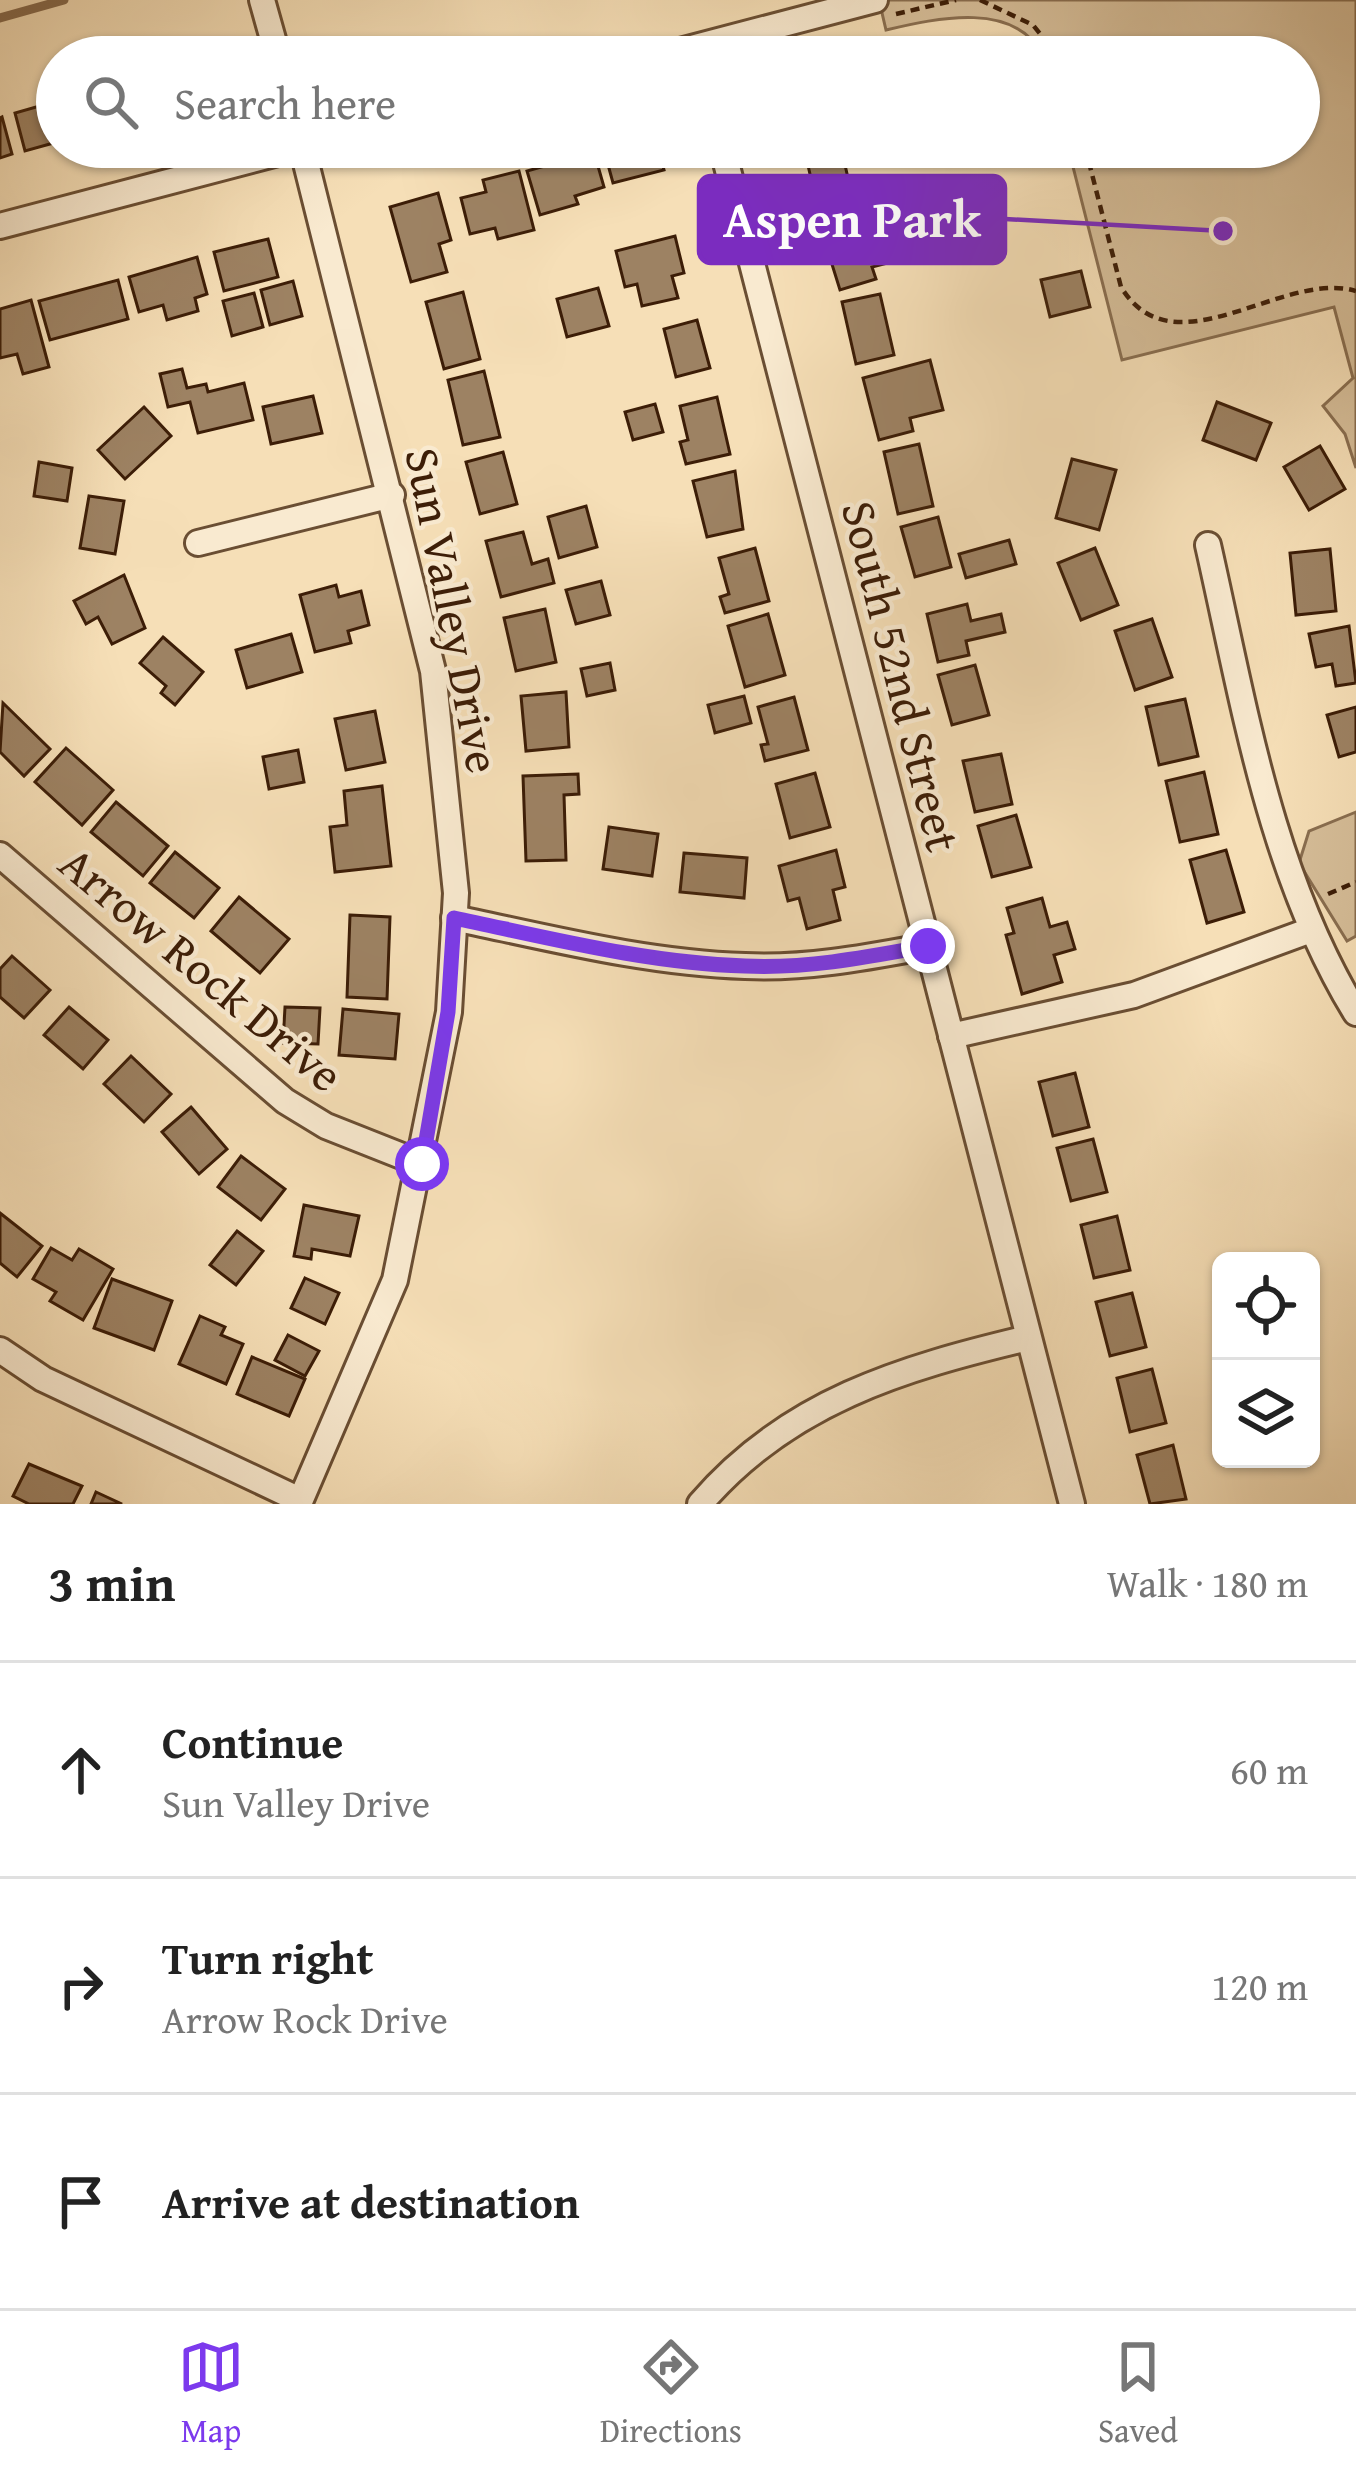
<!DOCTYPE html>
<html lang="en">
<head>
<meta charset="utf-8">
<style>
	body { margin:0; font-family:"Gentium Book Plus",serif; background:#f6f6f6; color:#222 }
	.controls { position:absolute; right:36px; bottom:36px; display:grid; overflow:hidden; border-radius:18px; box-shadow:0 3px 9px #0004 }
	.controls button { width:108px; height:108px; display:grid; place-items:center; padding:0; border:0; border-bottom:3px solid #e0e0e0; background:#fff; color:#222; font:60px sans-serif }
	.stop { position:absolute; width:36px; height:36px; margin:-27px; border:9px solid #7c3aed; border-radius:50%; background:#fff }
	.stop.end { background:#7c3aed; border-color:#fff; box-shadow:0 3px 12px #0008 }
	.list { margin:0; padding:0; list-style:none }
	h2 { display:flex; justify-content:space-between; align-items:center; height:156px; margin:0; padding:0 48px; font-size:51px }
	h2 small { font-size:39px; font-weight:400; color:#767676 }
	.list li { display:grid; grid-template-columns:78px 1fr auto; gap:36px; align-items:center; box-sizing:border-box; height:216px; padding:0 48px; border-top:3px solid #e0e0e0 }
	.list b { display:block; font-size:45px; white-space:nowrap }
	.list p { margin:0; font-size:39px; white-space:nowrap; color:#767676 }
	.list em { font-size:39px; font-style:normal; color:#767676 }
	.icon { flex:none; width:66px; height:66px; fill:none; stroke:currentColor; stroke-width:2; stroke-linecap:round; stroke-linejoin:round }
	.map { position:relative; flex:none; width:1356px; height:1504px; overflow:hidden }
	.search { position:absolute; background:#fff; box-shadow:0 3px 9px #0004; left:36px; right:36px; top:36px; height:132px; display:flex; align-items:center; gap:30px; box-sizing:border-box; padding:0 42px; border-radius:66px; color:#767676; font-size:45px }
	.sheet { height:804px; background:#fff }
	nav { display:flex; justify-content:space-around; align-items:center; box-sizing:border-box; height:168px; border-top:3px solid #e0e0e0; background:#fff; font-size:33px; color:#767676 }
	nav a { display:grid; justify-items:center; gap:6px }
	nav .on { color:#7c3aed }
	.map>svg:first-child { display:block }
	.green { fill:#d6be99; stroke:#896e50; stroke-width:3 }
	.lines { fill:none; stroke-linecap:round; stroke-linejoin:round }
	.stream { stroke:#866a4d; stroke-width:9 }
	.building { fill:#9d8263; stroke:#3c1d07; stroke-width:3 }
	.street-casing { stroke:#6a4e33; stroke-width:30 }
	.path { stroke:#3c1d07; stroke-width:4.5; stroke-dasharray:9 6; stroke-linecap:butt }
	.street { stroke:#f9ead0; stroke-width:24 }
	.route { stroke:#7c3aed; stroke-width:15 }
	.labels { text-anchor:middle; dominant-baseline:central; stroke-width:9; stroke-linejoin:round; paint-order:stroke }
	.street-label { font-size:48px; fill:#3c1d07; stroke:#f9ead0 }
	.leader { fill:none; stroke:#7b2cbf; stroke-width:4.5 }
	.callout-dot { fill:#7b2cbf; stroke:#f9ead0; stroke-width:4.5 }
	.callout { fill:#7b2cbf; stroke:#7b2cbf; stroke-width:4.5 }
	.callout-label { font-size:51px; text-anchor:middle; font-weight:bold; fill:#fff }
</style>
</head>
<body>
<div class="map">
<svg width="1356" height="1504" viewBox="0 0 1356 1504">
	<rect width="100%" height="100%" fill="#f6dfb7"/>
	<filter id="stains"><feTurbulence type="fractalNoise" baseFrequency=".00167" numOctaves="4"/><feColorMatrix values="0 0 0 0 .2 0 0 0 0 .09 0 0 0 0 .02 0 0 0 .5 -.17"/></filter>
	<radialGradient id="worn" r=".72"><stop offset=".6" stop-color="#630" stop-opacity="0"/><stop offset="1" stop-color="#630" stop-opacity=".3"/></radialGradient>
	<!-- green -->
	<g class="green">
		<path d="M879,0H1356V468L1345,434L1323,406L1353,378L1334,307L1122,360L1068,147H1299V57H1043C1017,0 937,18 886,30Z"/>
		<polygon points="1356,812 1356,936 1347,941 1299,863 1309,831"/>
	</g>
	<g class="lines">
		<!-- stream -->
		<polyline class="stream" points="0,18 64,0"/>
	</g>
	<!-- building -->
	<g class="building">
		<polygon points="221,39 226,57 188,57 186,49"/>
		<polygon points="57,101 57,142 25,151 15,113"/>
		<polygon points="2,117 12,154 0,158 0,118"/>
		<polygon points="616,147 658,147 664,170 613,183 604,150"/>
		<polygon points="841,147 854,205 819,214 805,152"/>
		<polygon points="594,152 604,187 575,196 578,204 540,215 527,171"/>
		<polygon points="519,171 534,230 498,239 495,228 470,234 461,198 486,192 483,180"/>
		<polygon points="438,193 451,240 439,244 447,272 411,282 390,207"/>
		<polygon points="869,215 884,264 872,267 876,279 840,290 821,229"/>
		<polygon points="675,236 684,273 672,276 678,298 642,306 637,284 625,287 616,251"/>
		<polygon points="268,239 278,277 224,291 214,252"/>
		<polygon points="197,257 207,294 195,298 198,311 167,320 163,305 139,312 129,277"/>
		<polygon points="1081,271 1090,307 1050,317 1041,280"/>
		<polygon points="118,280 128,319 50,340 39,301"/>
		<polygon points="293,281 302,316 270,325 261,290"/>
		<polygon points="598,288 609,326 567,337 557,299"/>
		<polygon points="463,292 480,359 444,369 426,302"/>
		<polygon points="254,293 263,327 232,336 223,301"/>
		<polygon points="880,294 894,355 856,364 842,302"/>
		<polygon points="31,300 49,367 23,374 17,354 0,358 0,309"/>
		<polygon points="697,320 710,368 676,377 664,329"/>
		<polygon points="930,360 943,410 910,418 913,431 879,440 863,378"/>
		<polygon points="182,369 187,388 206,384 208,392 244,383 253,420 198,433 190,402 168,407 160,374"/>
		<polygon points="484,371 500,437 463,445 448,380"/>
		<polygon points="313,396 322,433 271,444 263,407"/>
		<polygon points="717,397 730,454 686,464 680,442 688,440 680,406"/>
		<polygon points="1217,402 1271,423 1256,460 1203,440"/>
		<polygon points="655,404 663,432 633,440 625,412"/>
		<polygon points="144,407 171,436 125,479 98,450"/>
		<polygon points="919,444 933,506 898,514 884,452"/>
		<polygon points="1320,446 1345,489 1309,510 1284,467"/>
		<polygon points="503,452 517,504 480,514 466,462"/>
		<polygon points="1072,459 1116,470 1099,530 1056,518"/>
		<polygon points="39,462 72,468 67,501 34,496"/>
		<polygon points="735,471 743,529 707,537 693,481"/>
		<polygon points="89,496 124,501 115,554 80,548"/>
		<polygon points="586,506 597,547 559,558 548,517"/>
		<polygon points="938,517 951,567 915,577 901,527"/>
		<polygon points="523,532 532,564 548,559 554,583 501,597 486,541"/>
		<polygon points="1009,540 1016,564 966,578 959,554"/>
		<polygon points="755,548 769,601 725,613 720,597 729,594 719,558"/>
		<polygon points="1095,548 1118,605 1081,620 1058,563"/>
		<polygon points="1330,549 1336,611 1296,615 1290,553"/>
		<polygon points="124,575 145,628 112,644 98,617 86,624 74,601"/>
		<polygon points="601,581 610,615 576,624 566,590"/>
		<polygon points="336,585 339,597 361,591 369,625 348,631 351,643 315,652 300,595"/>
		<polygon points="967,604 971,621 1001,614 1005,632 966,641 969,655 938,662 927,614"/>
		<polygon points="545,609 556,662 516,671 504,618"/>
		<polygon points="768,614 785,675 745,687 728,626"/>
		<polygon points="1152,619 1172,677 1135,690 1115,631"/>
		<polygon points="1349,626 1356,683 1336,686 1332,664 1316,667 1309,634"/>
		<polygon points="291,634 302,672 247,688 236,650"/>
		<polygon points="163,637 203,672 175,705 161,693 166,686 140,663"/>
		<polygon points="610,663 615,690 587,696 581,669"/>
		<polygon points="975,665 989,715 952,725 938,675"/>
		<polygon points="566,692 569,747 526,751 521,696"/>
		<polygon points="744,696 751,723 715,733 708,705"/>
		<polygon points="794,697 808,750 765,761 761,745 768,744 758,707"/>
		<polygon points="1185,699 1198,756 1159,765 1146,707"/>
		<polygon points="3,703 50,749 24,776 0,752"/>
		<polygon points="1356,707 1356,752 1339,757 1327,715"/>
		<polygon points="375,711 385,762 346,770 335,719"/>
		<polygon points="66,748 113,790 82,825 35,782"/>
		<polygon points="298,750 304,782 269,789 263,757"/>
		<polygon points="1001,754 1012,804 975,812 963,761"/>
		<polygon points="1204,772 1218,834 1180,842 1166,781"/>
		<polygon points="815,773 830,827 790,838 776,784"/>
		<polygon points="578,774 579,794 564,795 566,860 526,861 523,776"/>
		<polygon points="382,786 391,866 335,872 330,827 347,825 344,791"/>
		<polygon points="116,802 168,846 143,876 91,832"/>
		<polygon points="1016,815 1031,867 992,877 978,826"/>
		<polygon points="609,827 658,834 652,876 603,869"/>
		<polygon points="836,850 845,887 833,890 840,920 807,929 799,898 788,901 779,866"/>
		<polygon points="1226,850 1244,912 1207,923 1190,860"/>
		<polygon points="175,852 219,888 194,918 150,883"/>
		<polygon points="684,853 747,858 744,898 680,892"/>
		<polygon points="239,897 289,939 260,973 211,931"/>
		<polygon points="1042,898 1050,927 1067,922 1075,949 1054,955 1062,982 1022,994 1006,935 1014,933 1007,908"/>
		<polygon points="350,915 390,917 387,999 347,997"/>
		<polygon points="12,956 50,990 24,1018 0,997 0,969"/>
		<polygon points="69,1007 108,1040 83,1069 44,1035"/>
		<polygon points="285,1007 320,1008 318,1044 283,1043"/>
		<polygon points="343,1009 399,1014 395,1059 339,1055"/>
		<polygon points="131,1056 171,1094 144,1122 104,1084"/>
		<polygon points="1075,1073 1089,1127 1053,1136 1039,1082"/>
		<polygon points="191,1107 227,1149 199,1174 162,1132"/>
		<polygon points="1093,1139 1107,1192 1071,1201 1057,1148"/>
		<polygon points="241,1156 285,1189 261,1220 218,1187"/>
		<polygon points="304,1205 359,1216 350,1256 312,1249 311,1259 294,1256"/>
		<polygon points="0,1213 42,1246 17,1277 0,1263"/>
		<polygon points="1117,1216 1130,1270 1094,1278 1081,1225"/>
		<polygon points="237,1231 263,1251 236,1285 210,1265"/>
		<polygon points="51,1248 72,1260 79,1249 113,1269 83,1320 50,1301 56,1292 33,1279"/>
		<polygon points="305,1278 339,1293 325,1324 291,1308"/>
		<polygon points="112,1279 172,1301 154,1350 94,1328"/>
		<polygon points="1132,1293 1146,1347 1110,1356 1096,1302"/>
		<polygon points="200,1316 225,1327 221,1335 243,1344 226,1384 179,1364"/>
		<polygon points="288,1335 319,1351 305,1376 275,1360"/>
		<polygon points="252,1357 305,1379 289,1416 237,1394"/>
		<polygon points="1152,1369 1166,1423 1130,1432 1117,1378"/>
		<polygon points="1173,1445 1186,1499 1150,1504 1137,1455"/>
		<polygon points="29,1464 82,1486 73,1504 29,1504 13,1496"/>
		<polygon points="96,1492 122,1504 91,1504"/>
	</g>
	<g class="lines">
		<!-- street casing -->
		<g class="street-casing">
			<g id="street">
				<polyline points="262,0 278,57"/>
				<polyline points="657,57 875,0"/>
				<polyline points="722,147 1072,1504"/>
				<polyline points="0,226 301,147"/>
				<polyline points="198,543 392,495"/>
				<path d="M1208,545C1244,704 1270,873 1356,1013"/>
				<polyline points="0,855 285,1101 326,1126 422,1164"/>
				<path d="M454,918C550,938 647,963 745,966C807,969 868,957 928,946"/>
				<polyline points="951,1036 1134,995 1311,930"/>
				<polyline points="0,1350 43,1379 300,1500"/>
				<polyline points="299,1504 395,1280 449,1012 456,893 433,671 302,147"/>
				<path d="M700,1504C787,1402 902,1368 1028,1338"/>
			</g>
		</g>
		<!-- path -->
		<g class="path">
			<polyline points="980,0 1033,25 1059,57"/>
			<polyline points="896,14 956,0"/>
			<polyline points="568,57 638,39"/>
			<path d="M1085,147L1121,287C1174,374 1283,269 1356,291"/>
			<polyline points="1328,894 1356,882"/>
		</g>
		<!-- street -->
		<use href="#street" class="street"/>
	</g>
	<g class="lines">
		<!-- route -->
		<path class="route" d="M422,1164L448,1012L454,918C550,938 647,963 745,966C807,969 868,957 928,946"/>
	</g>
	<g class="labels">
		<!-- street labels -->
		<g class="street-label">
			<text transform="translate(454 610) rotate(79)">Sun Valley Drive</text>
			<text transform="translate(902 676) rotate(76)">South 52nd Street</text>
			<text transform="translate(202 968) rotate(40)">Arrow Rock Drive</text>
		</g>
	</g>
	<!-- callouts -->
	<path class="leader" d="M1223 231L1005 219"/>
	<circle class="callout-dot" cx="1223" cy="231" r="12"/>
	<rect class="callout" x="699" y="176" width="306" height="87" rx="12"/>
	<g class="callout-label">
		<text x="852" y="237">Aspen Park</text>
	</g>
	<rect width="100%" height="100%" filter="url(#stains)"/>
	<rect width="100%" height="100%" fill="url(#worn)"/>
</svg>
<div class="controls">
<button><svg class="icon" aria-label="locate" viewBox="0 0 24 24"><circle cx="12" cy="12" r="6"/><path d="M12 2v4M12 18v4M2 12h4M18 12h4"/></svg></button>
<button><svg class="icon" aria-label="layers" viewBox="0 0 24 24"><path d="M12 4l9 5-9 5-9-5zM3 14l9 5 9-5"/></svg></button>
</div>
<div class="stop" style="left:422px;top:1164px"></div>
<div class="stop end" style="left:928px;top:946px"></div>
<div class="search"><svg class="icon" aria-label="search" viewBox="0 0 24 24"><circle cx="10" cy="10" r="6"/><path d="M15 15l6 6"/></svg>Search here</div>
</div>
<section class="sheet">
<h2>3 min<small>Walk · 180 m</small></h2>
<ul class="list">
<li><svg class="icon" aria-label="ahead" viewBox="0 0 24 24"><path d="M12 20V5M6 11l6-6 6 6"/></svg><div><b>Continue</b><p>Sun Valley Drive</p></div><em>60 m</em></li>
<li><svg class="icon" aria-label="right" viewBox="0 0 24 24"><path d="M7 20v-9h11M14 6l5 5-5 5"/></svg><div><b>Turn right</b><p>Arrow Rock Drive</p></div><em>120 m</em></li>
<li><svg class="icon" aria-label="arrive" viewBox="0 0 24 24"><path d="M6 21V4h12l-3 4 3 4H6"/></svg><div><b>Arrive at destination</b></div></li>
</ul>
</section>
<nav>
<a class="on"><svg class="icon" aria-label="map" viewBox="0 0 24 24"><path d="M3 6l6-2 6 2 6-2v14l-6 2-6-2-6 2zM9 4v14M15 6v14"/></svg>Map</a>
<a><svg class="icon" aria-label="directions" viewBox="0 0 24 24"><path d="M12 3l9 9-9 9-9-9zM9 14v-3h6M13 9l2 2-2 2"/></svg>Directions</a>
<a><svg class="icon" aria-label="saved" viewBox="0 0 24 24"><path d="M7 4h10v16l-5-4-5 4z"/></svg>Saved</a>
</nav>
</body>
</html>
